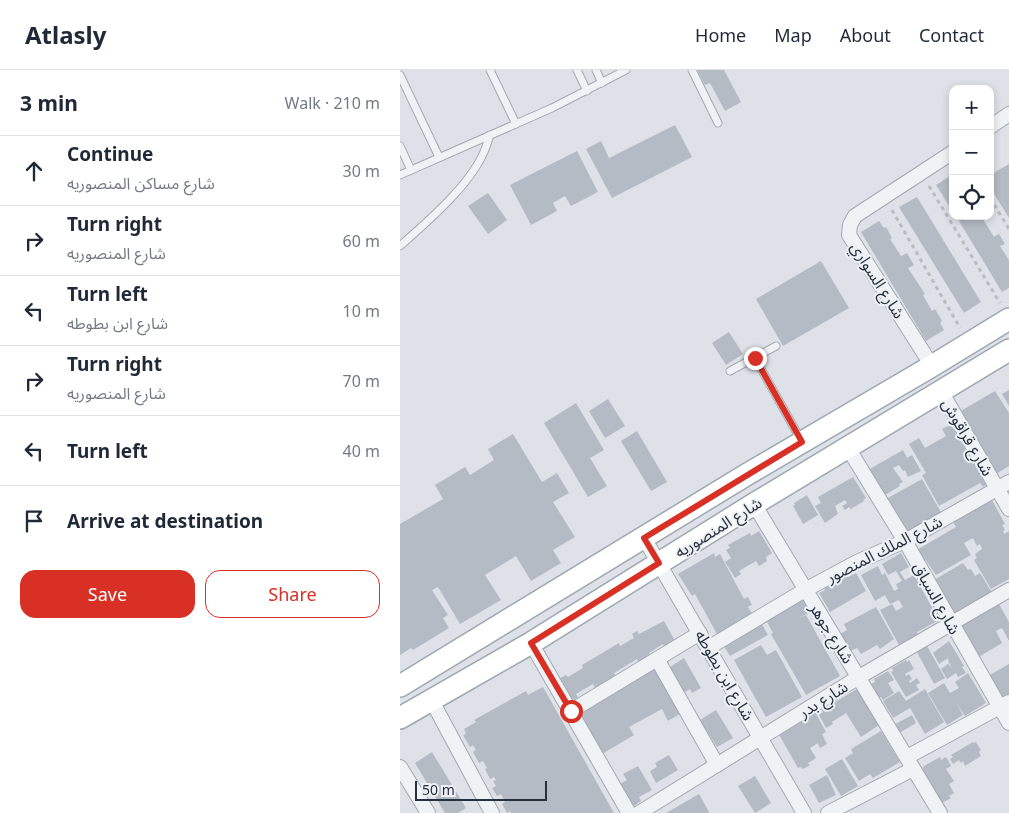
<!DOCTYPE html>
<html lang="en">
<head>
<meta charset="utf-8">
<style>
	body { margin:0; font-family:"Noto Sans","Noto Sans Arabic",sans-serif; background:#f2f2f3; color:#1f2937 }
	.controls { position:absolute; right:15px; top:15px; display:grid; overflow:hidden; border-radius:10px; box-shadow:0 2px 8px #0003 }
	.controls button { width:45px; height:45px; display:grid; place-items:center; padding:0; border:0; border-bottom:1px solid #e0e1e3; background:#fff; color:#1f2937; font:25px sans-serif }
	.scale { position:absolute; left:15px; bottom:12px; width:132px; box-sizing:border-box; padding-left:5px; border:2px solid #27313e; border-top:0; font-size:14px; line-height:18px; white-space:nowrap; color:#27313e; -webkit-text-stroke:4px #edf1f5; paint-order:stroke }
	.stop { position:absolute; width:15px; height:15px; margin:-11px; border:4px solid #d93025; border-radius:50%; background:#fff }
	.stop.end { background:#d93025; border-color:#fff; box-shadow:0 1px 5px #0008 }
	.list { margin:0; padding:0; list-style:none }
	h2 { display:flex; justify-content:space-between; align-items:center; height:65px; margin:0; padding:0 20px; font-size:21px }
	h2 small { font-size:16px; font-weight:400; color:#747a83 }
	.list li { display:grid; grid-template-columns:32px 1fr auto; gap:15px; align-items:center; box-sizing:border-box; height:70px; padding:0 20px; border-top:1px solid #e0e1e3 }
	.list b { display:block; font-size:19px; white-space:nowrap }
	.list p { margin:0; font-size:16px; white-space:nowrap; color:#747a83 }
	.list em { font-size:16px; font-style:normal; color:#747a83 }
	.actions { display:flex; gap:10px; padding:15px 20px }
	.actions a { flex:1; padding:11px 0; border:1px solid #d93025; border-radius:15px; text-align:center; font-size:18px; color:#d93025 }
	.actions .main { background:#d93025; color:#fff }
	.icon { flex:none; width:28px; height:28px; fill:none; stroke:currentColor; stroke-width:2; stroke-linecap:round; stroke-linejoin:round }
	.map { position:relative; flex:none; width:609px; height:743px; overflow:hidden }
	header { display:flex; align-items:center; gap:30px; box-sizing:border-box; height:70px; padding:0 25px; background:#fff; border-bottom:1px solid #e0e1e3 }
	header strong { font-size:24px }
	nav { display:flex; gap:28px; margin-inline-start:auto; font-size:18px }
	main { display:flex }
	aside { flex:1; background:#fff }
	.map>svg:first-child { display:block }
	.building { fill:#b5bbc4 }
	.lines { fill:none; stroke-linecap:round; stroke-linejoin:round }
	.service-casing { stroke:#a3a9b2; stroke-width:9 }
	.minor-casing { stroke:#a3a9b2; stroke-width:16 }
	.primary-casing { stroke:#9da7b3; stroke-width:24 }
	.path { stroke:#b8bdc2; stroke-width:3; stroke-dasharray:4 4; stroke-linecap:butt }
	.service { stroke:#f0f3f6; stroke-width:7 }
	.minor { stroke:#f0f3f6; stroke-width:14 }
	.primary { stroke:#fff; stroke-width:21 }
	.route { stroke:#d93025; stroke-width:6 }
	.labels { text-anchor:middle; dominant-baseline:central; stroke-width:4; stroke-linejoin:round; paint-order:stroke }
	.street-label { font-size:16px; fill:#27313e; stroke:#edf1f5 }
</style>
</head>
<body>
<header>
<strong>Atlasly</strong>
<nav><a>Home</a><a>Map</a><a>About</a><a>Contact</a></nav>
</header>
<main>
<aside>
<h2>3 min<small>Walk · 210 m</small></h2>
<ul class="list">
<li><svg class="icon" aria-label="ahead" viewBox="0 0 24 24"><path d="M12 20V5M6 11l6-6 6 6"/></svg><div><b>Continue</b><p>شارع مساكن المنصوريه</p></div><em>30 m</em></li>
<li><svg class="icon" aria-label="right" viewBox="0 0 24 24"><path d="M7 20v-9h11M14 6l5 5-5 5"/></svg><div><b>Turn right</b><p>شارع المنصوريه</p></div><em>60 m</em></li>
<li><svg class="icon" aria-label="left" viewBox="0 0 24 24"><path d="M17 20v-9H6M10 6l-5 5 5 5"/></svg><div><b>Turn left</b><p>شارع ابن بطوطه</p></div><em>10 m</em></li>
<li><svg class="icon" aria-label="right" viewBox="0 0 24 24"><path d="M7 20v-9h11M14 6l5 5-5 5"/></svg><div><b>Turn right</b><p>شارع المنصوريه</p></div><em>70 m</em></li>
<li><svg class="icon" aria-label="left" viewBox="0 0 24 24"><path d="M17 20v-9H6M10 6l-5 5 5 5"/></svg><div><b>Turn left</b></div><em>40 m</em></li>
<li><svg class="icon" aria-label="arrive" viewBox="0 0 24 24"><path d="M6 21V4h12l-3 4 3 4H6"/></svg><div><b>Arrive at destination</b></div></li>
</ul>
<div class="actions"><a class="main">Save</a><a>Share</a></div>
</aside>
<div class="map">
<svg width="609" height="743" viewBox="0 0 609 743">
	<rect width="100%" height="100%" fill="#dee2e8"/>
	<!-- building -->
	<g class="building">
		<polygon points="297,0 324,0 341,32 325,41 310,13 305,15"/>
		<polygon points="275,55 292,87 212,128 186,79 201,71 209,88"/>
		<polygon points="177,81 198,122 171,136 165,126 153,133 157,141 131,155 110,115"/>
		<polygon points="609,94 609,148 590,117 590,105"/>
		<polygon points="553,104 553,142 536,115"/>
		<polygon points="88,123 107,150 88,164 68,136"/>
		<polygon points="517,127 581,232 564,243 499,137"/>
		<polygon points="556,146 581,146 594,167 599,164 605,174 600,176 609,190 609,218 602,222"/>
		<polygon points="479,151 484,158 486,157 492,168 490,169 501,186 507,183 514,195 508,198 525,224 523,225 532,241 535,239 542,251 540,253 544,260 526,271 461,162"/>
		<polygon points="421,191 449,238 383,276 356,229"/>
		<polygon points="329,262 343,284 326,295 312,273"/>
		<polygon points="609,320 609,336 602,324"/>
		<polygon points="595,321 609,343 609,396 596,404 559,342"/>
		<polygon points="208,329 225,356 205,368 189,341"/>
		<polygon points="176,333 204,380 190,388 207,416 188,427 144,353"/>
		<polygon points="551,355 586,415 583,417 580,413 539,436 522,405 526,403 509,374 519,368 525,378 546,366 542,359"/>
		<polygon points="237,361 267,412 251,421 221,371"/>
		<polygon points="113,364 142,412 157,403 169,423 153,432 175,467 153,480 161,493 131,511 116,486 85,505 101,530 60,554 38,517 32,520 48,545 43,548 49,558 13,580 11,578 0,585 0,454 43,429 35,415 65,397 70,405 94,390 88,379"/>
		<polygon points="503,380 507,388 512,385 521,401 508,407 505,400 503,401 499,395 493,398 503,412 499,414 500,416 485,425 483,422 481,423 468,400"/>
		<polygon points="453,407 466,428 463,430 464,431 451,439 449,437 445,440 442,436 447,433 445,430 435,436 438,444 425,453 415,436 421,433 418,427"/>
		<polygon points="522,409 542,444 508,463 488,428"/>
		<polygon points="407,425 418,445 403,454 393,436 395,435 394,433"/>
		<polygon points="592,430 605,454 602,455 605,460 603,461 604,464 609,461 609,509 591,519 574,490 577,488 575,484 582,479 580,474 577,476 573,468 564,473 571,485 536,505 525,489 521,491 515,481 556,457 553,452"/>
		<polygon points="359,461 372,483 366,487 367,491 359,496 356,491 339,501 341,504 335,508 325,492 331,488 326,480 330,478 328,475 350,463 351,466"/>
		<polygon points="314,483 315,487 320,484 344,529 348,527 352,535 348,537 353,545 318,566 295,524 292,526 278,504"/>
		<polygon points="501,483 509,497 500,502 505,510 514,505 539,550 517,562 519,565 504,576 502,573 499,575 480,540 492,534 496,541 503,537 499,530 490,534 485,525 475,531 461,505 478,496 482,505 485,503 494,521 498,519 496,514 502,511 496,501 488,505 482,494"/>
		<polygon points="563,493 568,500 571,499 575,506 580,503 593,524 555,546 534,510"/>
		<polygon points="456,503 466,521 430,542 419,523 425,520 424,517 440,512 439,509 447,505 448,507"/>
		<polygon points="403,529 410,542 399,548 406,545 440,606 406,625 371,564 373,563 366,550"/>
		<polygon points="598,532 609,552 609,571 602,558 596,561 602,573 577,588 559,556"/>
		<polygon points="476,537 494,569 480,579 477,575 461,584 457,578 450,581 440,564 447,560 444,554"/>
		<polygon points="264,551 275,571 264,577 263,574 249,583 251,586 239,593 237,589 214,603 216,606 195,618 193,614 176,624 178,627 168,633 155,611 166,605 168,607 183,598 182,595 219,573 220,576 234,568 232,564 237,561 239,564"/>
		<polygon points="362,554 368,565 330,586 324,576"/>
		<polygon points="549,571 564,596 562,597 566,603 558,607 556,603 547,609 541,599 548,594 553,599 550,595 551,593 549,594 548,588 539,594 533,583"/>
		<polygon points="361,575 367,585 376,580 402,627 366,647 334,590"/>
		<polygon points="527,576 545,608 534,614 517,582"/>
		<polygon points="284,588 301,618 292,623 290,619 282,624 267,599"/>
		<polygon points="506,590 507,592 509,590 514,599 505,604 506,606 509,604 512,609 509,611 510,613 517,608 520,613 516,615 519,620 506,627 491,602 493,601 492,598"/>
		<polygon points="609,594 609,627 602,631 588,606"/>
		<polygon points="257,597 283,642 268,651 262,639 229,657 234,665 202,684 178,643"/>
		<polygon points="488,601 494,610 488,613 494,623 483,630 481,627 478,629 469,615 475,612 474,609"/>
		<polygon points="568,603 586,633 565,646 556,633 563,645 547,655 528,623 544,613 550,623 559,618 555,612"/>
		<polygon points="143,617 214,743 111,743 110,741 107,743 102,734 105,732 101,724 97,726 92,718 96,716 93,711 96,710 94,707 90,709 85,699 87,698 83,691 79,693 73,682 76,680 73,675 70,677 63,665 66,664 64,659 76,652 74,650 126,621 128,625"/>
		<polygon points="457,619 479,655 461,667 446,643 432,652 433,654 426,658 419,645 423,642 422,640"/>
		<polygon points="525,619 544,652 525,664 510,638 493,648 483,631 499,621 506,631"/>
		<polygon points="316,640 333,668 317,677 300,650"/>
		<polygon points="415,642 426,662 422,664 427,674 420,678 418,673 410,678 416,688 408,693 410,695 403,699 401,697 398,698 378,663"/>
		<polygon points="512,645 516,653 496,665 492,656"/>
		<polygon points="481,661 500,692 473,708 470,704 459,711 445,688 453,683 451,679"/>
		<polygon points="573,672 574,673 576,672 581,680 579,682 581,686 565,696 563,691 561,693 559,690 553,694 550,689 553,687 551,685"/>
		<polygon points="32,682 66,738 58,743 45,743 15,693"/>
		<polygon points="269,685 278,700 256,713 250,701 257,697 255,693"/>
		<polygon points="540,687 541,690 546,687 551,696 546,699 554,711 549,714 554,723 549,726 551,728 540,734 522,700 524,696"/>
		<polygon points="442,689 458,716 441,726 425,699"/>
		<polygon points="238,696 252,720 239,727 241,731 234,736 220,714 227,710 223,704"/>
		<polygon points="427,705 436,725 419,733 409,715"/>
		<polygon points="355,706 371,733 355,743 338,716"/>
		<polygon points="299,724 309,742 308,743 266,743"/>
	</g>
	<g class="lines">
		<!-- service casing -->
		<g class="service-casing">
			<g id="service">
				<polyline points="90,0 116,54"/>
				<polyline points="177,0 187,21"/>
				<polyline points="196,0 202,13"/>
				<polyline points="292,0 318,53"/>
				<polyline points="0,5 39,87"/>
				<polyline points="0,76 11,100"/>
				<polyline points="0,105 152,38 226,0"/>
				<path d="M0,176C27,152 68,117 83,84C86,78 88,71 90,65"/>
				<polyline points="355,288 401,370"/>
				<polyline points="330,301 376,276"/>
			</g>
		</g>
		<!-- minor casing -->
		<g class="minor-casing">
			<g id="minor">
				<polyline points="590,57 609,44"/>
				<polyline points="532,296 449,165 450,155 455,146 553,82"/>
				<polyline points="541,321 609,439"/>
				<polyline points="448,378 505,471 609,653"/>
				<polyline points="354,434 540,743"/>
				<polyline points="244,468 404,743"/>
				<polyline points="131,573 229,743"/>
				<polyline points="308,578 405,520 457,492 505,471 609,412"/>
				<polyline points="257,589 317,695"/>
				<polyline points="32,631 92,743"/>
				<polyline points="171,641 300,563"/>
				<polyline points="507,687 609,632"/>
				<polyline points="0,697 28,743"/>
				<polyline points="239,743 459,607 609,520"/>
				<polyline points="428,743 513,699"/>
			</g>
		</g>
		<!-- primary casing -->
		<g class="primary-casing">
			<g id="primary">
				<polyline points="0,616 346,405 532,296 609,249"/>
				<polyline points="0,648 131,573 354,434 609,280"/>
			</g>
		</g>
		<!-- path -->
		<g class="path">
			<polyline points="529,116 600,233"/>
			<polyline points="590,128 609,159"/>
			<polyline points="492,140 560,258"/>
		</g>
		<!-- service -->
		<use href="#service" class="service"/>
		<!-- minor -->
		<use href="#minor" class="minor"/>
		<!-- primary -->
		<use href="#primary" class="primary"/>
	</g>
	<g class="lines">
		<!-- route -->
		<polyline class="route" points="171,641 131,573 259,493 244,468 402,372 355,288"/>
	</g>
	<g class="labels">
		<!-- street labels -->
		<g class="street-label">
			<text transform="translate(478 210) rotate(58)">شارع السواري</text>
			<text transform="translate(568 367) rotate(60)">شارع قراقوش</text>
			<text transform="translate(318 457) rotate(-32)">شارع المنصوريه</text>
			<text transform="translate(484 479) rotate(-27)">شارع الملك المنصور</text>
			<text transform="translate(537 528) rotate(61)">شارع السباق</text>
			<text transform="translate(432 563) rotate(58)">شارع جوهر</text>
			<text transform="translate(325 605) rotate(60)">شارع ابن بطوطه</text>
			<text transform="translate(423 629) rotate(-32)">شارع بدر</text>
		</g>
	</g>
</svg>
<div class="controls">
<button>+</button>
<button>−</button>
<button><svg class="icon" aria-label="locate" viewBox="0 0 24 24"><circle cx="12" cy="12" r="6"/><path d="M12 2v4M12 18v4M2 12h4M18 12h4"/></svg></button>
</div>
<div class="scale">50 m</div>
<div class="stop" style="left:171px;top:641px"></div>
<div class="stop end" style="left:355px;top:288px"></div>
</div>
</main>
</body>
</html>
